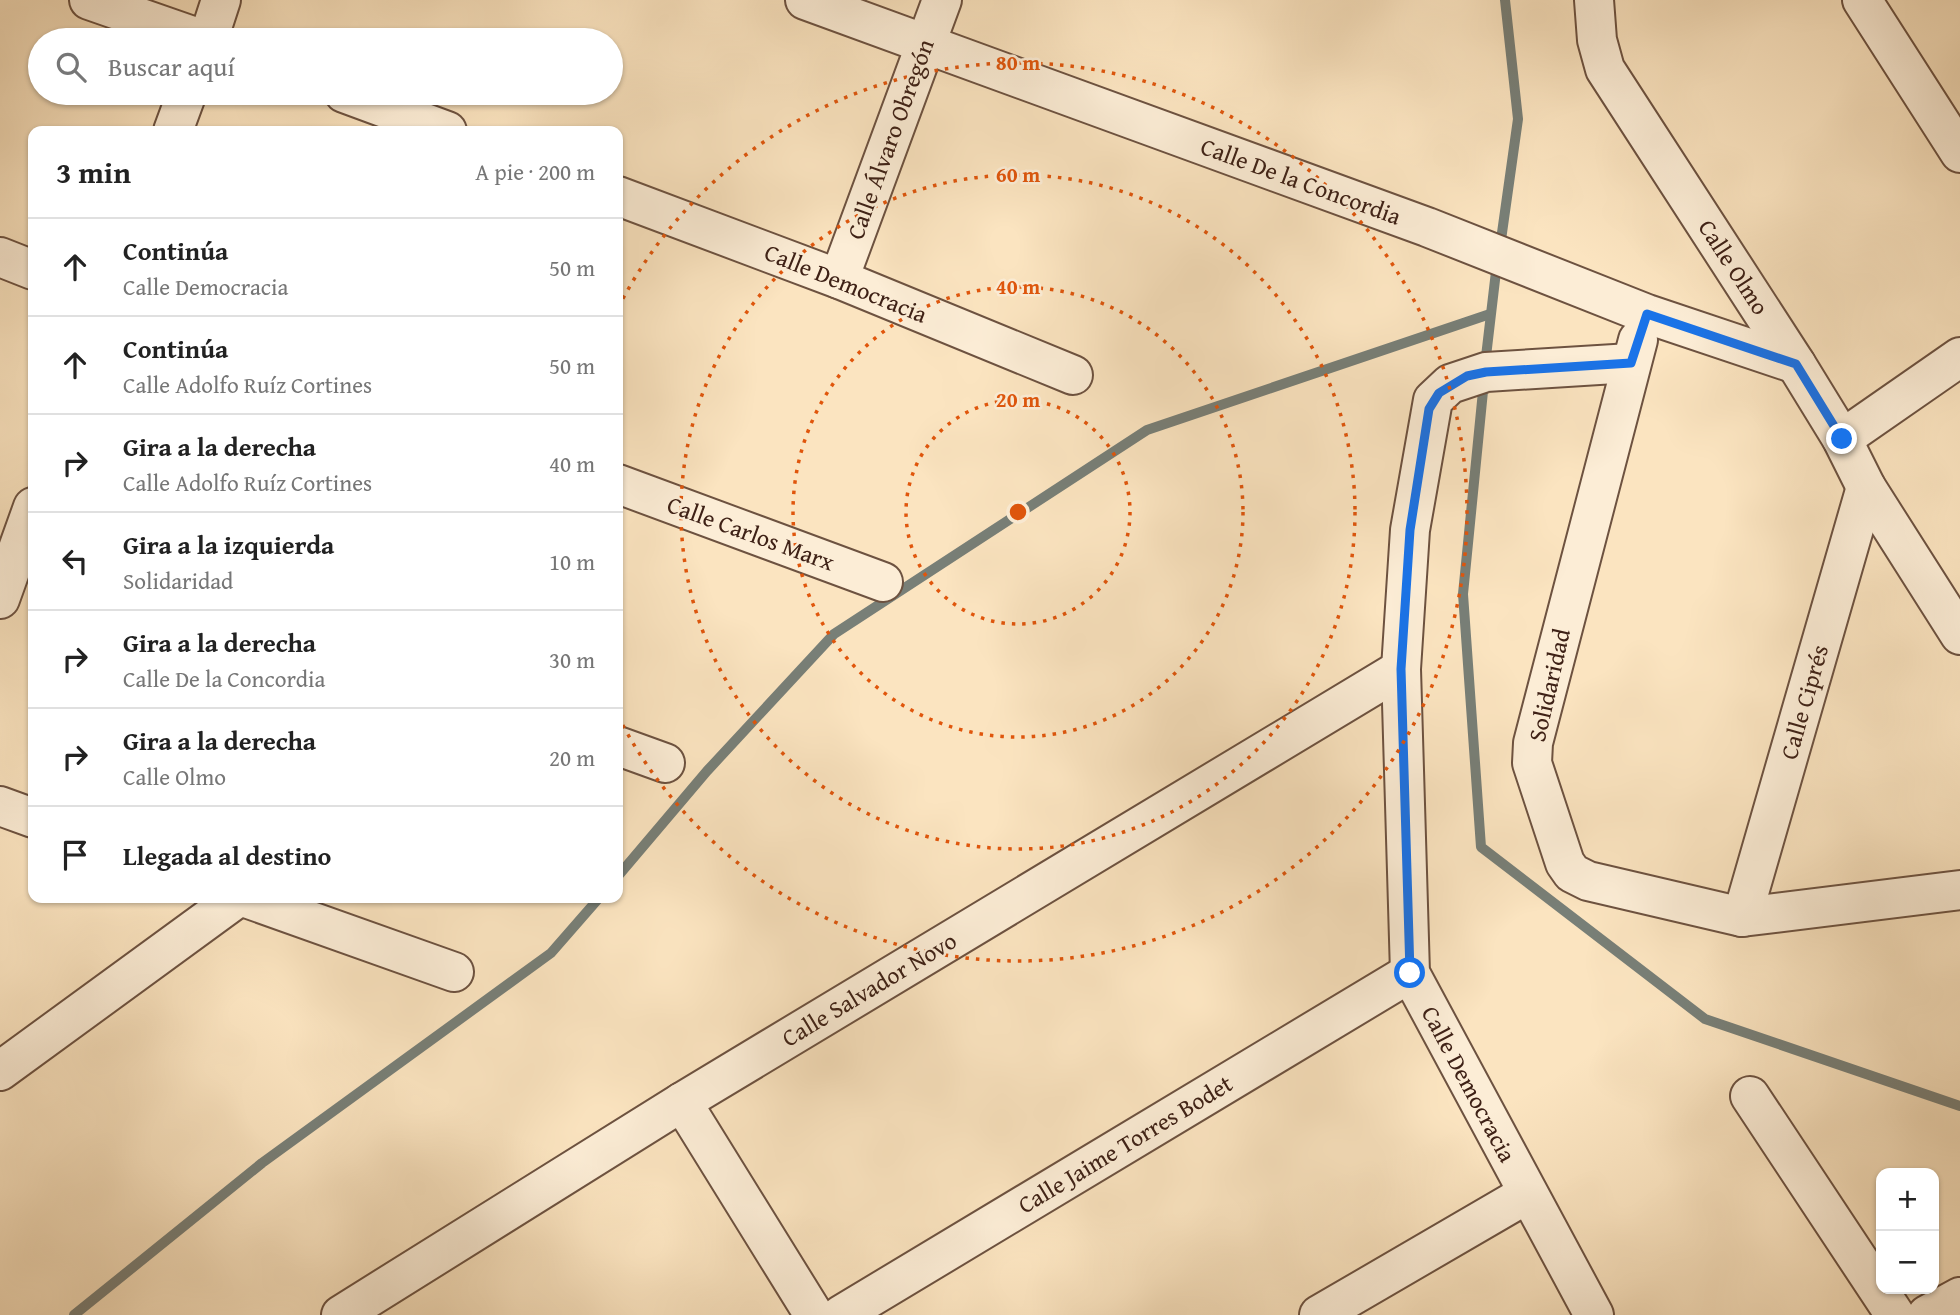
<!DOCTYPE html>
<html lang="es">
<head>
<meta charset="utf-8">
<style>
	body { margin:0; font-family:"Gentium Book Plus",serif; background:#f2f2f2; color:#222 }
	.controls { position:absolute; right:21px; bottom:21px; display:grid; overflow:hidden; border-radius:14px; box-shadow:0 2px 5px #0004 }
	.controls button { width:63px; height:63px; display:grid; place-items:center; padding:0; border:0; border-bottom:2px solid #e0e0e0; background:#fff; color:#222; font:35px sans-serif }
	.stop { position:absolute; width:21px; height:21px; margin:-16px; border:5px solid #1a73e8; border-radius:50%; background:#fff }
	.stop.end { background:#1a73e8; border-color:#fff; box-shadow:0 2px 7px #0008 }
	.list { margin:0; padding:0; list-style:none }
	h2 { display:flex; justify-content:space-between; align-items:center; height:91px; margin:0; padding:0 28px; font-size:30px }
	h2 small { font-size:23px; font-weight:400; color:#767676 }
	.list li { display:grid; grid-template-columns:46px 1fr auto; gap:21px; align-items:center; box-sizing:border-box; height:98px; padding:0 28px; border-top:2px solid #e0e0e0 }
	.list b { display:block; font-size:26px; white-space:nowrap }
	.list p { margin:0; font-size:23px; white-space:nowrap; color:#767676 }
	.list em { font-size:23px; font-style:normal; color:#767676 }
	.icon { flex:none; width:38px; height:38px; fill:none; stroke:currentColor; stroke-width:2; stroke-linecap:round; stroke-linejoin:round }
	.map { position:relative; flex:none; width:1960px; height:1315px; overflow:hidden }
	.search { position:absolute; background:#fff; box-shadow:0 2px 5px #0004; left:28px; top:28px; width:595px; height:77px; display:flex; align-items:center; gap:18px; box-sizing:border-box; padding:0 24px; border-radius:38px; color:#767676; font-size:26px }
	.panel { position:absolute; background:#fff; box-shadow:0 2px 5px #0004; left:28px; top:126px; width:595px; height:777px; border-radius:14px }
	.map>svg:first-child { display:block }
	.lines { fill:none; stroke-linecap:round; stroke-linejoin:round }
	.stream { stroke:#787f77; stroke-width:10 }
	.minor-casing { stroke:#6d5240; stroke-width:42 }
	.minor { stroke:#fcedd6; stroke-width:38 }
	.route { stroke:#1a73e8; stroke-width:9 }
	.ring { fill:none; stroke:#e0560c; stroke-width:3.5; stroke-dasharray:3.5 7 }
	.labels { text-anchor:middle; dominant-baseline:central; stroke-width:5; stroke-linejoin:round; paint-order:stroke }
	.street-label { font-size:24px; fill:#3e2116; stroke:#fcedd6 }
	.centre { fill:#e0560c; stroke:#fcedd6; stroke-width:3.5 }
	.ring-label { font-size:21px; text-anchor:middle; font-weight:bold; fill:#e0560c; stroke:#fcedd6; stroke-width:5; stroke-linejoin:round; paint-order:stroke }
</style>
</head>
<body>
<div class="map">
<svg width="1960" height="1315" viewBox="0 0 1960 1315">
	<rect width="100%" height="100%" fill="#fbe4c0"/>
	<filter id="stains"><feTurbulence type="fractalNoise" baseFrequency=".00286" numOctaves="4"/><feColorMatrix values="0 0 0 0 .2 0 0 0 0 .09 0 0 0 0 .02 0 0 0 .5 -.17"/></filter>
	<radialGradient id="worn" r=".72"><stop offset=".6" stop-color="#630" stop-opacity="0"/><stop offset="1" stop-color="#630" stop-opacity=".3"/></radialGradient>
	<g class="lines">
		<!-- stream -->
		<g class="stream">
			<polyline points="1500,247 1518,119 1505,0"/>
			<polyline points="1485,365 1497,263"/>
			<polyline points="1484,381 1463,594 1481,847 1705,1019 1960,1106"/>
			<polyline points="618,876 707,771 834,634 1147,430 1490,314"/>
			<polyline points="74,1315 262,1163 551,953 599,898"/>
		</g>
		<!-- minor casing -->
		<g class="minor-casing">
			<g id="minor">
				<polyline points="89,0 204,40"/>
				<polyline points="805,0 1427,227 1647,314 1796,364"/>
				<polyline points="1594,0 1597,40 1605,69 1796,364 1842,439 1866,487 1960,635"/>
				<polyline points="1862,0 1960,153"/>
				<polyline points="208,40 221,0"/>
				<polyline points="344,93 447,131"/>
				<polyline points="173,131 187,93"/>
				<polyline points="618,196 839,279 1073,375"/>
				<polyline points="0,257 33,270"/>
				<polyline points="839,279 942,0"/>
				<polyline points="1638,340 1533,743 1532,763 1565,863 1572,873 1588,881 1742,917 1960,890"/>
				<polyline points="1842,439 1960,357"/>
				<polyline points="618,484 883,582"/>
				<polyline points="0,599 33,507"/>
				<polyline points="618,746 665,763"/>
				<polyline points="0,806 33,818"/>
				<polyline points="246,898 454,972"/>
				<polyline points="1742,917 1866,487"/>
				<polyline points="0,1071 237,898"/>
				<polyline points="1750,1096 1895,1315"/>
				<polyline points="682,1102 814,1315"/>
				<polyline points="341,1315 682,1102 1401,669"/>
				<polyline points="841,1315 1410,973"/>
				<polyline points="1319,1315 1527,1194"/>
				<polyline points="1594,1315 1410,973 1401,669 1410,530 1433,400 1450,384 1486,372 1631,363"/>
				<polyline points="1927,1315 1960,1297"/>
			</g>
		</g>
		<!-- minor -->
		<use href="#minor" class="minor"/>
	</g>
	<g class="lines">
		<!-- route -->
		<polyline class="route" points="1410,973 1401,669 1410,530 1429,409 1439,393 1467,376 1486,372 1631,363 1647,314 1796,364 1842,439"/>
	</g>
	<!-- distance rings -->
	<g class="ring">
		<circle cx="1018" cy="512" r="112"/>
		<circle cx="1018" cy="512" r="225"/>
		<circle cx="1018" cy="512" r="337"/>
		<path d="M618 308A449 449 0 1 1 618 716"/>
	</g>
	<g class="labels">
		<!-- street labels -->
		<g class="street-label">
			<text transform="translate(890 139) rotate(-70)">Calle Álvaro Obregón</text>
			<text transform="translate(1301 181) rotate(20)">Calle De la Concordia</text>
			<text transform="translate(1734 267) rotate(57)">Calle Olmo</text>
			<text transform="translate(846 283) rotate(22)">Calle Democracia</text>
			<text transform="translate(751 533) rotate(20)">Calle Carlos Marx</text>
			<text transform="translate(1549 685) rotate(-77)">Solidaridad</text>
			<text transform="translate(1804 702) rotate(-74)">Calle Ciprés</text>
			<text transform="translate(869 989) rotate(-31)">Calle Salvador Novo</text>
			<text transform="translate(1469 1084) rotate(62)">Calle Democracia</text>
			<text transform="translate(1125 1144) rotate(-31)">Calle Jaime Torres Bodet</text>
		</g>
	</g>
	<circle cx="1018" cy="512" r="10" class="centre"/>
	<g class="ring-label">
		<text x="1018" y="70">80 m</text>
		<text x="1018" y="182">60 m</text>
		<text x="1018" y="294">40 m</text>
		<text x="1018" y="407">20 m</text>
	</g>
	<rect width="100%" height="100%" filter="url(#stains)"/>
	<rect width="100%" height="100%" fill="url(#worn)"/>
</svg>
<div class="controls">
<button>+</button>
<button>−</button>
</div>
<div class="stop" style="left:1410px;top:973px"></div>
<div class="stop end" style="left:1842px;top:439px"></div>
<div class="search"><svg class="icon" aria-label="search" viewBox="0 0 24 24"><circle cx="10" cy="10" r="6"/><path d="M15 15l6 6"/></svg>Buscar aquí</div>
<section class="panel">
<h2>3 min<small>A pie · 200 m</small></h2>
<ul class="list">
<li><svg class="icon" aria-label="ahead" viewBox="0 0 24 24"><path d="M12 20V5M6 11l6-6 6 6"/></svg><div><b>Continúa</b><p>Calle Democracia</p></div><em>50 m</em></li>
<li><svg class="icon" aria-label="ahead" viewBox="0 0 24 24"><path d="M12 20V5M6 11l6-6 6 6"/></svg><div><b>Continúa</b><p>Calle Adolfo Ruíz Cortines</p></div><em>50 m</em></li>
<li><svg class="icon" aria-label="right" viewBox="0 0 24 24"><path d="M7 20v-9h11M14 6l5 5-5 5"/></svg><div><b>Gira a la derecha</b><p>Calle Adolfo Ruíz Cortines</p></div><em>40 m</em></li>
<li><svg class="icon" aria-label="left" viewBox="0 0 24 24"><path d="M17 20v-9H6M10 6l-5 5 5 5"/></svg><div><b>Gira a la izquierda</b><p>Solidaridad</p></div><em>10 m</em></li>
<li><svg class="icon" aria-label="right" viewBox="0 0 24 24"><path d="M7 20v-9h11M14 6l5 5-5 5"/></svg><div><b>Gira a la derecha</b><p>Calle De la Concordia</p></div><em>30 m</em></li>
<li><svg class="icon" aria-label="right" viewBox="0 0 24 24"><path d="M7 20v-9h11M14 6l5 5-5 5"/></svg><div><b>Gira a la derecha</b><p>Calle Olmo</p></div><em>20 m</em></li>
<li><svg class="icon" aria-label="arrive" viewBox="0 0 24 24"><path d="M6 21V4h12l-3 4 3 4H6"/></svg><div><b>Llegada al destino</b></div></li>
</ul>
</section>
</div>
</body>
</html>
